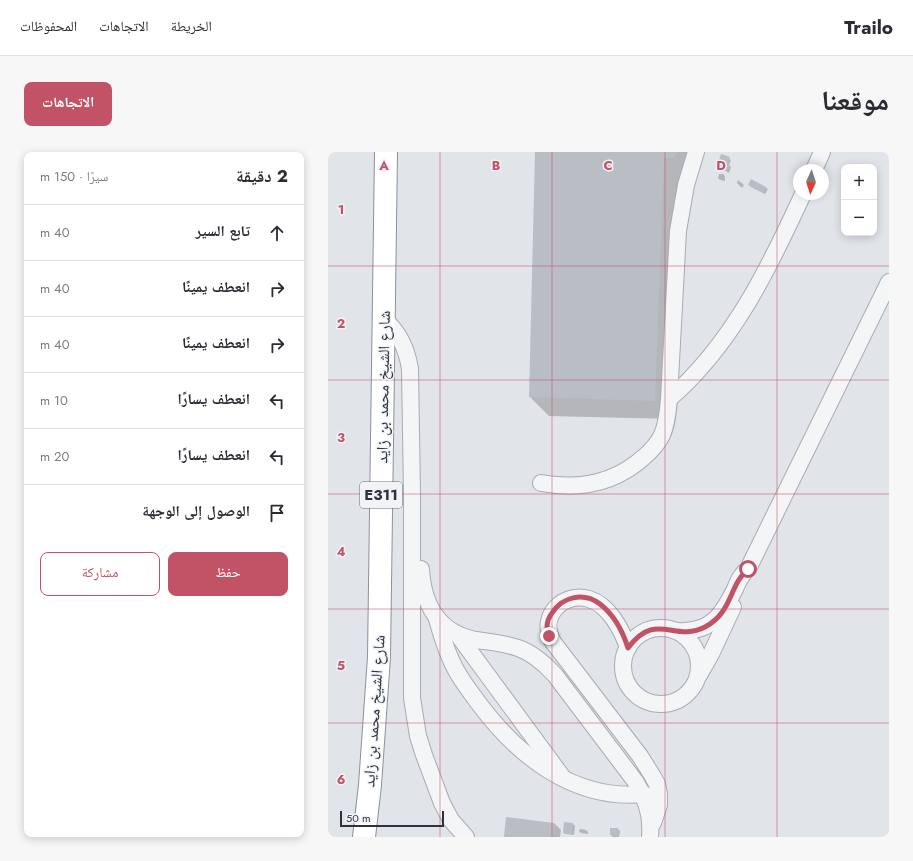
<!DOCTYPE html>
<html lang="ar">
<head>
<meta charset="utf-8">
<style>
	body { margin:0; font-family:Jost,"Noto Naskh Arabic",sans-serif; background:#f7f7f7; color:#2b2b33; direction:rtl }
	.controls { position:absolute; right:12px; top:12px; display:grid; overflow:hidden; border-radius:8px; box-shadow:0 2px 10px #0003 }
	.controls button { width:36px; height:36px; display:grid; place-items:center; padding:0; border:0; border-bottom:1px solid #e1e1e2; background:#fff; color:#2b2b33; font:20px sans-serif }
	.compass { position:absolute; left:465px; top:12px; width:36px; height:36px; border-radius:50%; background:#fff; box-shadow:0 2px 10px #0003; rotate:183deg }
	.scale { position:absolute; left:12px; bottom:10px; width:104px; box-sizing:border-box; padding-left:4px; border:2px solid #2b333f; border-top:0; font-size:11px; line-height:14px; white-space:nowrap; color:#2b333f; -webkit-text-stroke:3px #f1f3f6; paint-order:stroke }
	.stop { position:absolute; width:12px; height:12px; margin:-9px; border:3px solid #c25266; border-radius:50%; background:#fff }
	.stop.end { background:#c25266; border-color:#fff; box-shadow:0 1px 4px #0008 }
	.list { margin:0; padding:0; list-style:none }
	h2 { display:flex; justify-content:space-between; align-items:center; height:52px; margin:0; padding:0 16px; font-size:17px }
	h2 small { font-size:13px; font-weight:400; color:#7c7c81 }
	.list li { display:grid; grid-template-columns:26px 1fr auto; gap:12px; align-items:center; box-sizing:border-box; height:56px; padding:0 16px; border-top:1px solid #e1e1e2 }
	.list b { display:block; font-size:15px; white-space:nowrap }
	.list em { font-size:13px; font-style:normal; color:#7c7c81 }
	.actions { display:flex; gap:8px; padding:12px 16px }
	.actions a { flex:1; padding:9px 0; border:1px solid #c25266; border-radius:8px; text-align:center; font-size:14px; color:#c25266 }
	.actions .main { background:#c25266; color:#fff }
	.icon { flex:none; width:22px; height:22px; fill:none; stroke:currentColor; stroke-width:2; stroke-linecap:round; stroke-linejoin:round }
	.map { position:relative; flex:none; width:561px; height:685px; overflow:hidden; direction:ltr; border-radius:8px }
	header { display:flex; align-items:center; gap:24px; box-sizing:border-box; height:56px; padding:0 20px; background:#fff; border-bottom:1px solid #e1e1e2 }
	header strong { font-size:19px }
	nav { display:flex; gap:22px; margin-inline-start:auto; font-size:14px }
	.intro { display:flex; align-items:center; justify-content:space-between; box-sizing:border-box; height:96px; padding:0 24px }
	h1 { margin:0; font-size:28px }
	.button { padding:10px 18px; border-radius:8px; background:#c25266; color:#fff; font-size:14px; font-weight:700 }
	main { display:flex; gap:24px; padding:0 24px }
	aside { flex:1; background:#fff; border-radius:8px; box-shadow:0 2px 10px #0003 }
	.map>svg:first-child { display:block }
	.shadow { fill:#0003 }
	.building { fill:#b9bec5 }
	.lines { fill:none; stroke-linecap:round; stroke-linejoin:round }
	.minor-casing { stroke:#a7abb3; stroke-width:18 }
	.highway-casing { stroke:#8a929e; stroke-width:24 }
	.minor { stroke:#f4f5f7; stroke-width:16 }
	.highway { stroke:#fff; stroke-width:22 }
	.route { stroke:#c25266; stroke-width:5 }
	.grid { fill:none; stroke:#c25266; stroke-width:1; stroke-opacity:0.55 }
	.labels { text-anchor:middle; dominant-baseline:central; stroke-width:3; stroke-linejoin:round; paint-order:stroke }
	.shield { fill:#f1f3f6; stroke:#666d76; stroke-width:1 }
	.shield-label { font-size:15px; font-weight:bold; fill:#2b333f }
	.street-label { font-size:16px; fill:#2b333f; stroke:#f1f3f6 }
	.grid-label { font-size:13px; text-anchor:middle; font-weight:bold; fill:#c25266; stroke:#f1f3f6; stroke-width:3; stroke-linejoin:round; paint-order:stroke }
</style>
</head>
<body>
<header>
<strong>Trailo</strong>
<nav><a>الخريطة</a><a>الاتجاهات</a><a>المحفوظات</a></nav>
</header>
<div class="intro"><h1>موقعنا</h1><a class="button">الاتجاهات</a></div>
<main>
<div class="map">
<svg width="561" height="685" viewBox="0 0 561 685">
	<rect width="100%" height="100%" fill="#e1e4e9"/>
	<!-- shadow -->
	<g class="shadow">
		<polygon points="208,0 375,0 355,25 346,267 221,264 202,245"/>
		<polygon points="394,3 403,8 401,13 403,15 401,21 393,16 395,13 391,10"/>
		<polygon points="391,22 395,22 397,24 397,29 392,28 390,26"/>
		<polygon points="410,28 416,33 414,36 409,31"/>
		<polygon points="424,29 440,37 437,42 423,35 422,33"/>
		<polygon points="226,671 233,678 232,685 177,685"/>
		<polygon points="245,672 247,674 246,683 238,682 236,681"/>
		<polygon points="252,677 258,678 260,680 260,682 253,681 251,679"/>
		<polygon points="290,677 292,679 291,685 285,685 283,683"/>
	</g>
	<!-- building -->
	<g class="building">
		<polygon points="207,0 349,0 346,6 336,6 327,249 201,245"/>
		<polygon points="393,2 402,5 399,12 402,13 399,19 392,16 394,12 390,11"/>
		<polygon points="423,27 438,35 435,41 420,33"/>
		<polygon points="178,665 226,671 225,685 176,685"/>
		<polygon points="236,670 245,671 244,682 235,681"/>
		<polygon points="282,676 290,676 290,684 282,683"/>
	</g>
	<g class="lines">
		<!-- minor casing -->
		<g class="minor-casing">
			<g id="minor">
				<polyline points="486,18 494,0"/>
				<path d="M56,167C72,181 79,197 82,217L84,343V546L90,584L96,603L114,651L123,668L138,685"/>
				<path d="M341,247C404,193 441,116 475,42"/>
				<path d="M213,331C251,338 287,331 316,305C323,299 330,291 334,283C339,272 340,259 341,247L350,79L358,33L368,0"/>
				<path d="M93,417C95,452 110,481 148,488C162,490 176,491 190,496C205,501 216,511 227,523L307,629C318,647 324,663 322,685"/>
				<path d="M109,467C114,485 119,502 128,518C135,531 144,542 152,553C191,605 247,649 316,642"/>
				<circle cx="333" cy="514" r="38"/>
				<path d="M348,479C382,481 393,465 407,437C410,430 413,422 420,417L561,130"/>
				<polyline points="130,483 233,623"/>
				<path d="M300,496C294,478 281,453 261,447C235,439 210,465 225,490L312,604L324,623L329,632L331,642V653L325,671"/>
				<polyline points="371,523 383,502 405,455"/>
			</g>
		</g>
		<!-- highway casing -->
		<g class="highway-casing">
			<polyline id="highway" points="36,685 42,633 51,505 58,0"/>
		</g>
		<!-- minor -->
		<use href="#minor" class="minor"/>
		<!-- highway -->
		<use href="#highway" class="highway"/>
	</g>
	<g class="lines">
		<!-- route -->
		<path class="route" d="M221,484C221,481 220,478 219,475C219,470 221,465 224,461C235,444 256,440 272,452C286,463 295,480 300,496C328,458 346,491 377,475C405,460 401,433 420,417"/>
	</g>
	<!-- grid -->
	<path class="grid" d="M112,0V685M224,0V685M337,0V685M449,0V685M0,114H561M0,228H561M0,342H561M0,457H561M0,571H561"/>
	<g class="labels">
		<!-- shield labels -->
		<rect class="shield" x="32" y="330" width="42" height="26" rx="3"/>
		<g class="shield-label">
			<text x="53" y="343">E311</text>
		</g>
		<!-- street labels -->
		<g class="street-label">
			<text transform="translate(55 235) rotate(-89)">شارع الشيخ محمد بن زايد</text>
			<text transform="translate(46 559) rotate(-86)">شارع الشيخ محمد بن زايد</text>
		</g>
	</g>
	<g class="grid-label">
		<text x="56" y="18">A</text>
		<text x="168" y="18">B</text>
		<text x="280" y="18">C</text>
		<text x="393" y="18">D</text>
		<text x="13" y="62">1</text>
		<text x="13" y="176">2</text>
		<text x="13" y="290">3</text>
		<text x="13" y="404">4</text>
		<text x="13" y="518">5</text>
		<text x="13" y="632">6</text>
	</g>
</svg>
<div class="controls">
<button>+</button>
<button>−</button>
</div>
<svg class="compass" viewBox="-18 -18 36 36"><path d="M0-13l5 13h-10z" fill="#e53935"/><path d="M0 13l5-13h-10z" fill="#7c7c81"/></svg>
<div class="scale">50 m</div>
<div class="stop" style="left:420px;top:417px"></div>
<div class="stop end" style="left:221px;top:484px"></div>
</div>
<aside>
<h2>2 دقيقة<small>سيرًا · 150 m</small></h2>
<ul class="list">
<li><svg class="icon" aria-label="ahead" viewBox="0 0 24 24"><path d="M12 20V5M6 11l6-6 6 6"/></svg><div><b>تابع السير</b></div><em>40 m</em></li>
<li><svg class="icon" aria-label="right" viewBox="0 0 24 24"><path d="M7 20v-9h11M14 6l5 5-5 5"/></svg><div><b>انعطف يمينًا</b></div><em>40 m</em></li>
<li><svg class="icon" aria-label="right" viewBox="0 0 24 24"><path d="M7 20v-9h11M14 6l5 5-5 5"/></svg><div><b>انعطف يمينًا</b></div><em>40 m</em></li>
<li><svg class="icon" aria-label="left" viewBox="0 0 24 24"><path d="M17 20v-9H6M10 6l-5 5 5 5"/></svg><div><b>انعطف يسارًا</b></div><em>10 m</em></li>
<li><svg class="icon" aria-label="left" viewBox="0 0 24 24"><path d="M17 20v-9H6M10 6l-5 5 5 5"/></svg><div><b>انعطف يسارًا</b></div><em>20 m</em></li>
<li><svg class="icon" aria-label="arrive" viewBox="0 0 24 24"><path d="M6 21V4h12l-3 4 3 4H6"/></svg><div><b>الوصول إلى الوجهة</b></div></li>
</ul>
<div class="actions"><a class="main">حفظ</a><a>مشاركة</a></div>
</aside>
</main>
</body>
</html>
